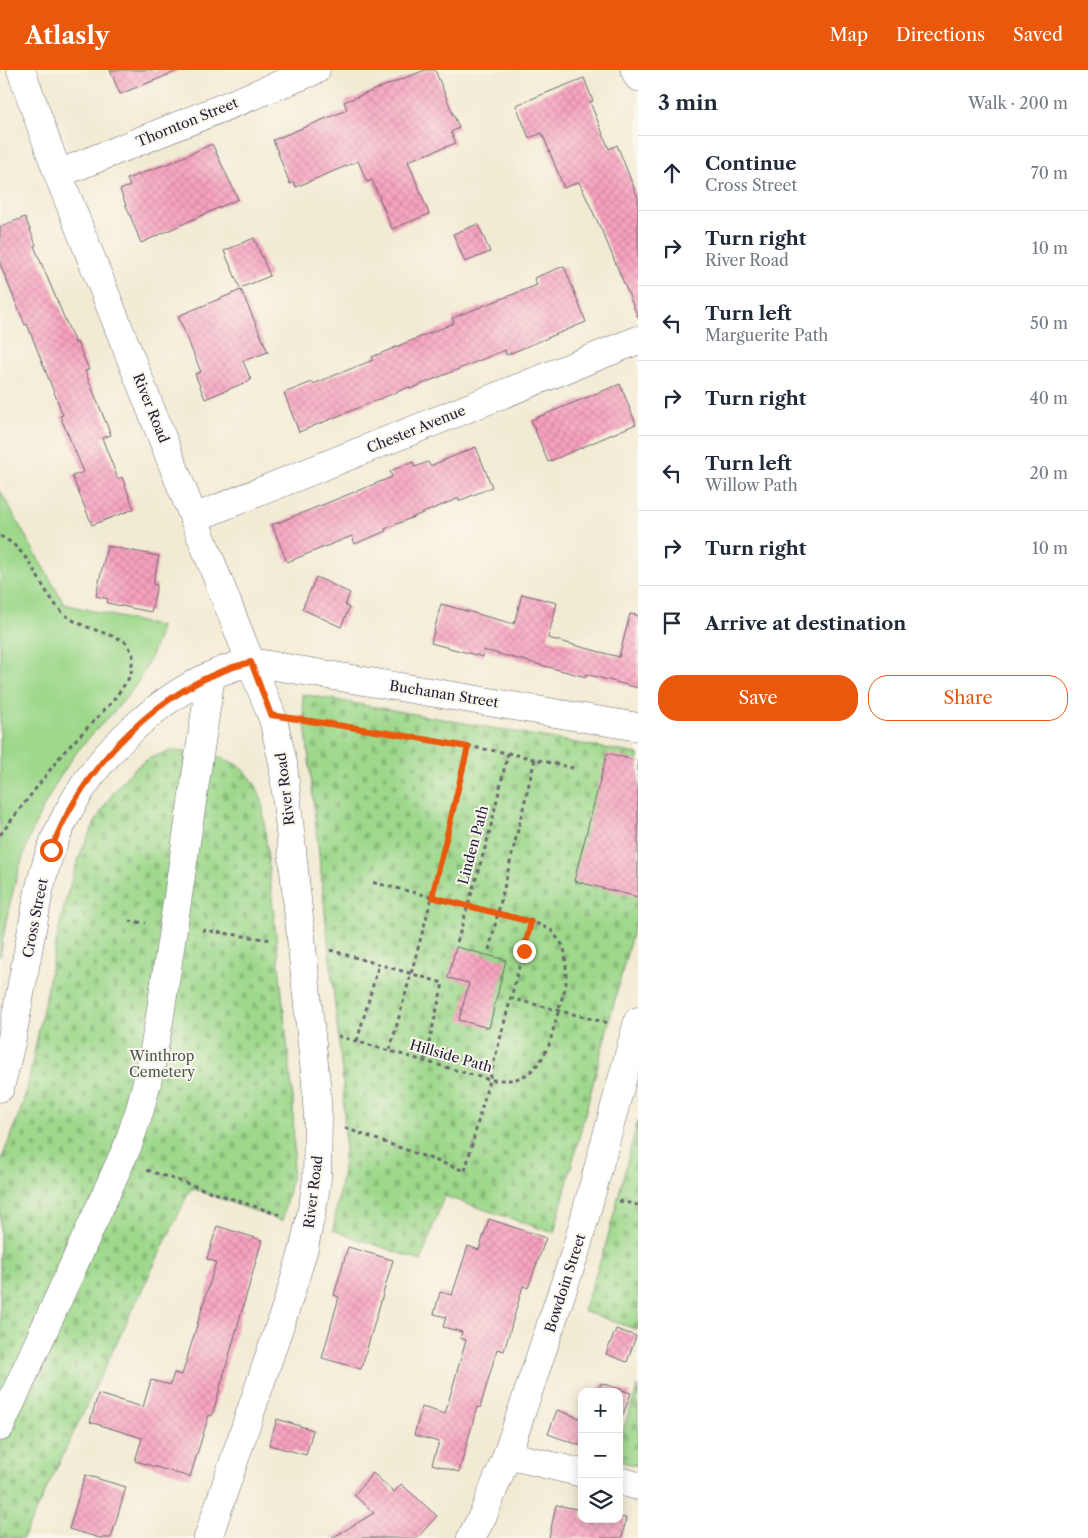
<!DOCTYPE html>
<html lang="en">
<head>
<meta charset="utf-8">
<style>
	body { margin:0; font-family:"Libre Caslon Text",serif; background:#f6f6f7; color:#1f2937 }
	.controls { position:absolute; right:15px; bottom:15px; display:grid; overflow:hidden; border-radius:10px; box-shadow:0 2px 12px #0003 }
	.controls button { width:45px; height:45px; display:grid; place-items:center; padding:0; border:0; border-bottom:1px solid #e0e1e3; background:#fff; color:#1f2937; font:25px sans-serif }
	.stop { position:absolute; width:15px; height:15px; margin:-11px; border:4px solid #ea580c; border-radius:50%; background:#fff }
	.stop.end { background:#ea580c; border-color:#fff; box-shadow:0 1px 5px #0008 }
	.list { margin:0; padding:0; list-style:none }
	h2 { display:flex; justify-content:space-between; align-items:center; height:65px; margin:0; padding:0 20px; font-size:21px }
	h2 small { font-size:16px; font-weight:400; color:#747a83 }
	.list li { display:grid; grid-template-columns:32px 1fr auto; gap:15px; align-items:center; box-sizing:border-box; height:75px; padding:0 20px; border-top:1px solid #e0e1e3 }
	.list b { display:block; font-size:19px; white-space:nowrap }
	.list p { margin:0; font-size:16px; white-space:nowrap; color:#747a83 }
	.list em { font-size:16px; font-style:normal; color:#747a83 }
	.actions { display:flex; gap:10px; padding:15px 20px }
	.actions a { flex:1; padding:11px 0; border:1px solid #ea580c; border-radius:20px; text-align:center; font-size:18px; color:#ea580c }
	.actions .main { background:#ea580c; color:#fff }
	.icon { flex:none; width:28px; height:28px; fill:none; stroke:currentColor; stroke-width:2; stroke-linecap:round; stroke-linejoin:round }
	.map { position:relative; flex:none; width:638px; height:1468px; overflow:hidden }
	header { display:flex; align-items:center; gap:30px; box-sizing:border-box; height:70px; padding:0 25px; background:#ea580c; color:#fff }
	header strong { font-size:24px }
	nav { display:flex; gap:28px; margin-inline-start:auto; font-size:18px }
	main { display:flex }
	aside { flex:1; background:#fff }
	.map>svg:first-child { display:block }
	.green { fill:#9dd88b; stroke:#607d63 }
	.cemetery { fill:url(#cemetery-stones); stroke:#607d63 }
	.building { fill:url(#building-cross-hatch) }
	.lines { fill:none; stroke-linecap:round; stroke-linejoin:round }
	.minor-casing { stroke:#6b6871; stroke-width:29 }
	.path { stroke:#6b6871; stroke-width:3; stroke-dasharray:4 4; stroke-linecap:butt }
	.minor { stroke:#fff; stroke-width:28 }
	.route { stroke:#ea580c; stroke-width:6 }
	.labels { text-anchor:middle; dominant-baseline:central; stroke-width:4; stroke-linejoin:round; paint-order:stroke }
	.street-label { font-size:14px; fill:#22223b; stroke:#fbf7ec }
	.park-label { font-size:14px; fill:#475953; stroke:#fbf7ec }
</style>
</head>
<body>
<header>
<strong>Atlasly</strong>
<nav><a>Map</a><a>Directions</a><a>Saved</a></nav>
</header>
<main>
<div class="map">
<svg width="638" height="1468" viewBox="0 0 638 1468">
	<defs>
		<pattern id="cemetery-stones" width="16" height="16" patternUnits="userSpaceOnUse" patternTransform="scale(1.25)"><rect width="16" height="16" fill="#9dd88b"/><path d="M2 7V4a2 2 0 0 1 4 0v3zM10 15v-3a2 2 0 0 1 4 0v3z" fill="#87b979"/></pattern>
		<pattern id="building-cross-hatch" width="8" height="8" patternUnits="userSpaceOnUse" patternTransform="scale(1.25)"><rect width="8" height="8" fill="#f7a0be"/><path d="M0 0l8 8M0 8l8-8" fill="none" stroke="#d38aa4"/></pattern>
	</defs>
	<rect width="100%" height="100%" fill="#fbf7ec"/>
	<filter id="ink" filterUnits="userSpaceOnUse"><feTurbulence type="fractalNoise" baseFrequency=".02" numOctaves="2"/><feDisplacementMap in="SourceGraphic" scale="10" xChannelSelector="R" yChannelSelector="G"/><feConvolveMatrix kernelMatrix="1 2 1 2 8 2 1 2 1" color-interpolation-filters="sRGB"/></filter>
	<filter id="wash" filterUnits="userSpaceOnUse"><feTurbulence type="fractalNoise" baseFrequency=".0096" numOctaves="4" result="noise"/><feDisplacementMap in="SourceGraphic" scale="20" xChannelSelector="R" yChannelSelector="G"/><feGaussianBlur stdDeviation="1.12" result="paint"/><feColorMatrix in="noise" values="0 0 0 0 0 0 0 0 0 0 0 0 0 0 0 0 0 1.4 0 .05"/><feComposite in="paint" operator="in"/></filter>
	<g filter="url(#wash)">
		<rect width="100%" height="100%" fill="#f2ebd4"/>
		<!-- green -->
		<path class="green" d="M0,421L64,534L161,557C155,578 147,598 135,616C118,640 95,659 77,682C30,746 12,810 0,887Z"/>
		<!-- cemetery -->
		<g class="cemetery">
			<polygon points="302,624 638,684 638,841 554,1163 444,1126 421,1191 333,1160 343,1100 345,1074 343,1012"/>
			<path d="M173,681C213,684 249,686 262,731L293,1030L294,1086L291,1111L282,1151L191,1118L23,1468H0V1094L21,1039L28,1015C35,977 43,940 50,903C63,839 72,785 109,729C126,704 143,686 173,681Z"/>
			<polygon points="638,1050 638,1260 583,1241 606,1174"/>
			<polygon points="638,1316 638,1396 619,1391 619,1371"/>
		</g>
		<g id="blocks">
			<!-- building -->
			<g class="building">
				<polygon points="110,0 178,0 178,1 120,24"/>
				<polygon points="425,0 435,0 459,58 451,62 456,73 408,91 429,144 392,159 372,110 367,112 358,91 296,117 294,112 290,114 273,70 347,40 344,32"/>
				<polygon points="584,8 593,31 590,32 609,79 617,75 638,128 638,247 606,170 579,112 564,118 542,63 529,68 516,35"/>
				<polygon points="212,74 238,129 141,173 120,120 130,116 127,109 163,95 163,96"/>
				<polygon points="25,147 36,175 34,176 75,273 77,272 89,300 85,301 111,365 102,368 118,409 122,407 134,439 92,455 72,406 84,402 60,346 63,345 27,254 25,255 0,194 0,157"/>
				<polygon points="478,154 490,182 465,192 453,164"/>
				<polygon points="254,168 270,206 240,218 224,181"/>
				<polygon points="564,196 586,252 506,285 505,280 410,319 409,317 299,362 284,323 312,312 313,314 373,290 372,287 454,253 452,248 537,215 534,208"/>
				<polygon points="241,220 268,282 243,291 251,310 205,329 195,304 201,302 178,246"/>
				<polygon points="620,314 636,354 548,392 531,350"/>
				<polygon points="476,377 492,417 459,431 459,428 385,459 386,461 355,474 352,466 287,492 272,455 392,407 390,401 413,392 415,397 428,392 430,396"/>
				<polygon points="107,476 159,486 153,514 157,515 151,542 107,533 108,529 96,526"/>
				<polygon points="316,507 350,523 345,535 349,538 341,557 302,539"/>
				<polygon points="522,524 557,533 548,568 619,587 630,544 638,545 638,618 586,604 586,607 484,580 483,587 431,573 441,534 514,554"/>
				<polygon points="607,683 638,691 638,827 574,811"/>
				<polygon points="456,877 506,890 489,958 459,950 469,913 448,908"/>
				<polygon points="489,1149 546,1168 528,1218 523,1216 504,1281 497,1279 480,1338 477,1337 459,1402 432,1394 439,1372 414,1365 422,1337 445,1344 466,1270 460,1268 462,1262 443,1257 446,1247 434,1244 440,1222 452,1225 468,1176 479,1180"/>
				<polygon points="217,1156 262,1170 212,1346 209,1345 190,1407 135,1391 142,1368 90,1352 98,1324 143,1337 151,1310 170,1315 174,1303 182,1305 216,1192 207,1189"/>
				<polygon points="348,1177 393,1190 361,1299 322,1288 339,1227 334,1225"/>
				<polygon points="616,1259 636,1266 627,1292 606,1284"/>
				<polygon points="601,1313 631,1323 622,1347 619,1346 619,1322 598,1322"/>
				<polygon points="557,1340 582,1349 582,1376 548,1364"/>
				<polygon points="277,1349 313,1360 306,1385 269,1375"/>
				<polygon points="373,1403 394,1422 401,1414 437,1446 417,1468 332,1468 374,1443 354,1425"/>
				<polygon points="85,1405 126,1417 111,1468 100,1468 69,1459"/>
				<polygon points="556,1435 582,1440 582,1449 619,1449 619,1447 626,1448 622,1468 549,1468"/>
			</g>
		</g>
	</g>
	<g filter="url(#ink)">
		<use href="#blocks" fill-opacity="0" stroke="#6b6871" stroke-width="1"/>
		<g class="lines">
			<!-- minor casing -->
			<g class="minor-casing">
				<g id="minor">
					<polyline points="21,0 58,104 273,649 283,693 316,1013 318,1049 317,1108 314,1129 304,1178 289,1228 208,1468"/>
					<polyline points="635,0 638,7"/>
					<polyline points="58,104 316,0"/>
					<polyline points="194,448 638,270"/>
					<path d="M0,1018L11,973L39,821C44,800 50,779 59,760C93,685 169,611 251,592L638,657"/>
					<polyline points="0,1357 128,1075 140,1039 150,1000 159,952 211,606"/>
					<polyline points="507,1385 582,1403"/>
					<polyline points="619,1411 638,1416"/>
					<polyline points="471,1468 484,1443 507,1385 576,1180 638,951"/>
				</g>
			</g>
			<!-- path -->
			<g class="path">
				<path d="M0,466C32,481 38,517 61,541C76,557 104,561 124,571L128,575L133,585L131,604L127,611L112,632L63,683L0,765"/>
				<polyline points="302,649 508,683 573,698"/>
				<polyline points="129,851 146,853"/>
				<polyline points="202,860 272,870"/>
				<polyline points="457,872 488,768 508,683"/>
				<polyline points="330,880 443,913 425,990"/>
				<polyline points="489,880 535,689"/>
				<polyline points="510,928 608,953"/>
				<polyline points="338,966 490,1010 514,1010 528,1004 540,992 549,975 566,914 566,893 564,877 551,860 531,851 371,812"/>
				<polyline points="357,971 379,894"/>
				<polyline points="390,980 432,827 468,677"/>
				<polyline points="345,1058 465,1101 531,852"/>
				<polyline points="147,1100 283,1146"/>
				<polyline points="619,1131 638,1135"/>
			</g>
			<!-- minor -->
			<use href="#minor" class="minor"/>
		</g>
	</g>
	<g class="lines" filter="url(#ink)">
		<!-- route -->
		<path class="route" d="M51,780C83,696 161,614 251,592L271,645L395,664L468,677L432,827L531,852L524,881"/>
	</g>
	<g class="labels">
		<!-- street labels -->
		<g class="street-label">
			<text transform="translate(187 52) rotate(-22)">Thornton Street</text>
			<text transform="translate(151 338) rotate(68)">River Road</text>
			<text transform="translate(416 359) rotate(-22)">Chester Avenue</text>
			<text transform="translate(444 624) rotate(9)">Buchanan Street</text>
			<text transform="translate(285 719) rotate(-97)">River Road</text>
			<text transform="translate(473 775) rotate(-75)">Linden Path</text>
			<text transform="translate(35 848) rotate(-79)">Cross Street</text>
			<text transform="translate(451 986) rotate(16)">Hillside Path</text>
			<text transform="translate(313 1122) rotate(-83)">River Road</text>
			<text transform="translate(565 1213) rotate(-72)">Bowdoin Street</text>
		</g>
		<!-- park labels -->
		<g class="park-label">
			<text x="162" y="986">Winthrop<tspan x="162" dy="16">Cemetery</tspan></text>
		</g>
	</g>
</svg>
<div class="controls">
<button>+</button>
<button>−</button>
<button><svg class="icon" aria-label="layers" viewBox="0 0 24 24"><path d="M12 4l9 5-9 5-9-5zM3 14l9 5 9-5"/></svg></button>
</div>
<div class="stop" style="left:51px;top:780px"></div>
<div class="stop end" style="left:524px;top:881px"></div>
</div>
<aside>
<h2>3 min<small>Walk · 200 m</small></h2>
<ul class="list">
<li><svg class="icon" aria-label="ahead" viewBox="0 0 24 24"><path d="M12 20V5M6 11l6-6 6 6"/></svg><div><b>Continue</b><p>Cross Street</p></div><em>70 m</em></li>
<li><svg class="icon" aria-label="right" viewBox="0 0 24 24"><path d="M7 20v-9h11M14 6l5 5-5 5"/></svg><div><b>Turn right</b><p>River Road</p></div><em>10 m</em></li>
<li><svg class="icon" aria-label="left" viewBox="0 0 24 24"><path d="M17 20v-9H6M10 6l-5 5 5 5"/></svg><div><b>Turn left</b><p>Marguerite Path</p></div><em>50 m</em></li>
<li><svg class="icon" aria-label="right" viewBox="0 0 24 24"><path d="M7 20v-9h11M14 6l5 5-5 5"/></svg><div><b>Turn right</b></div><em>40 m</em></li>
<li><svg class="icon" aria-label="left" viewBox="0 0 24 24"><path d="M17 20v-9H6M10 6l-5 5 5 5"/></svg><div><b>Turn left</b><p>Willow Path</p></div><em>20 m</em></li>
<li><svg class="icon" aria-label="right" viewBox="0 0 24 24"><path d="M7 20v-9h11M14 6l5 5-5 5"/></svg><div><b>Turn right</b></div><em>10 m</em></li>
<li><svg class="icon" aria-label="arrive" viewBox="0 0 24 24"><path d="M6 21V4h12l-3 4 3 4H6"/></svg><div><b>Arrive at destination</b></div></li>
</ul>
<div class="actions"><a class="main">Save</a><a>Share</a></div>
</aside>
</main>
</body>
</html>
